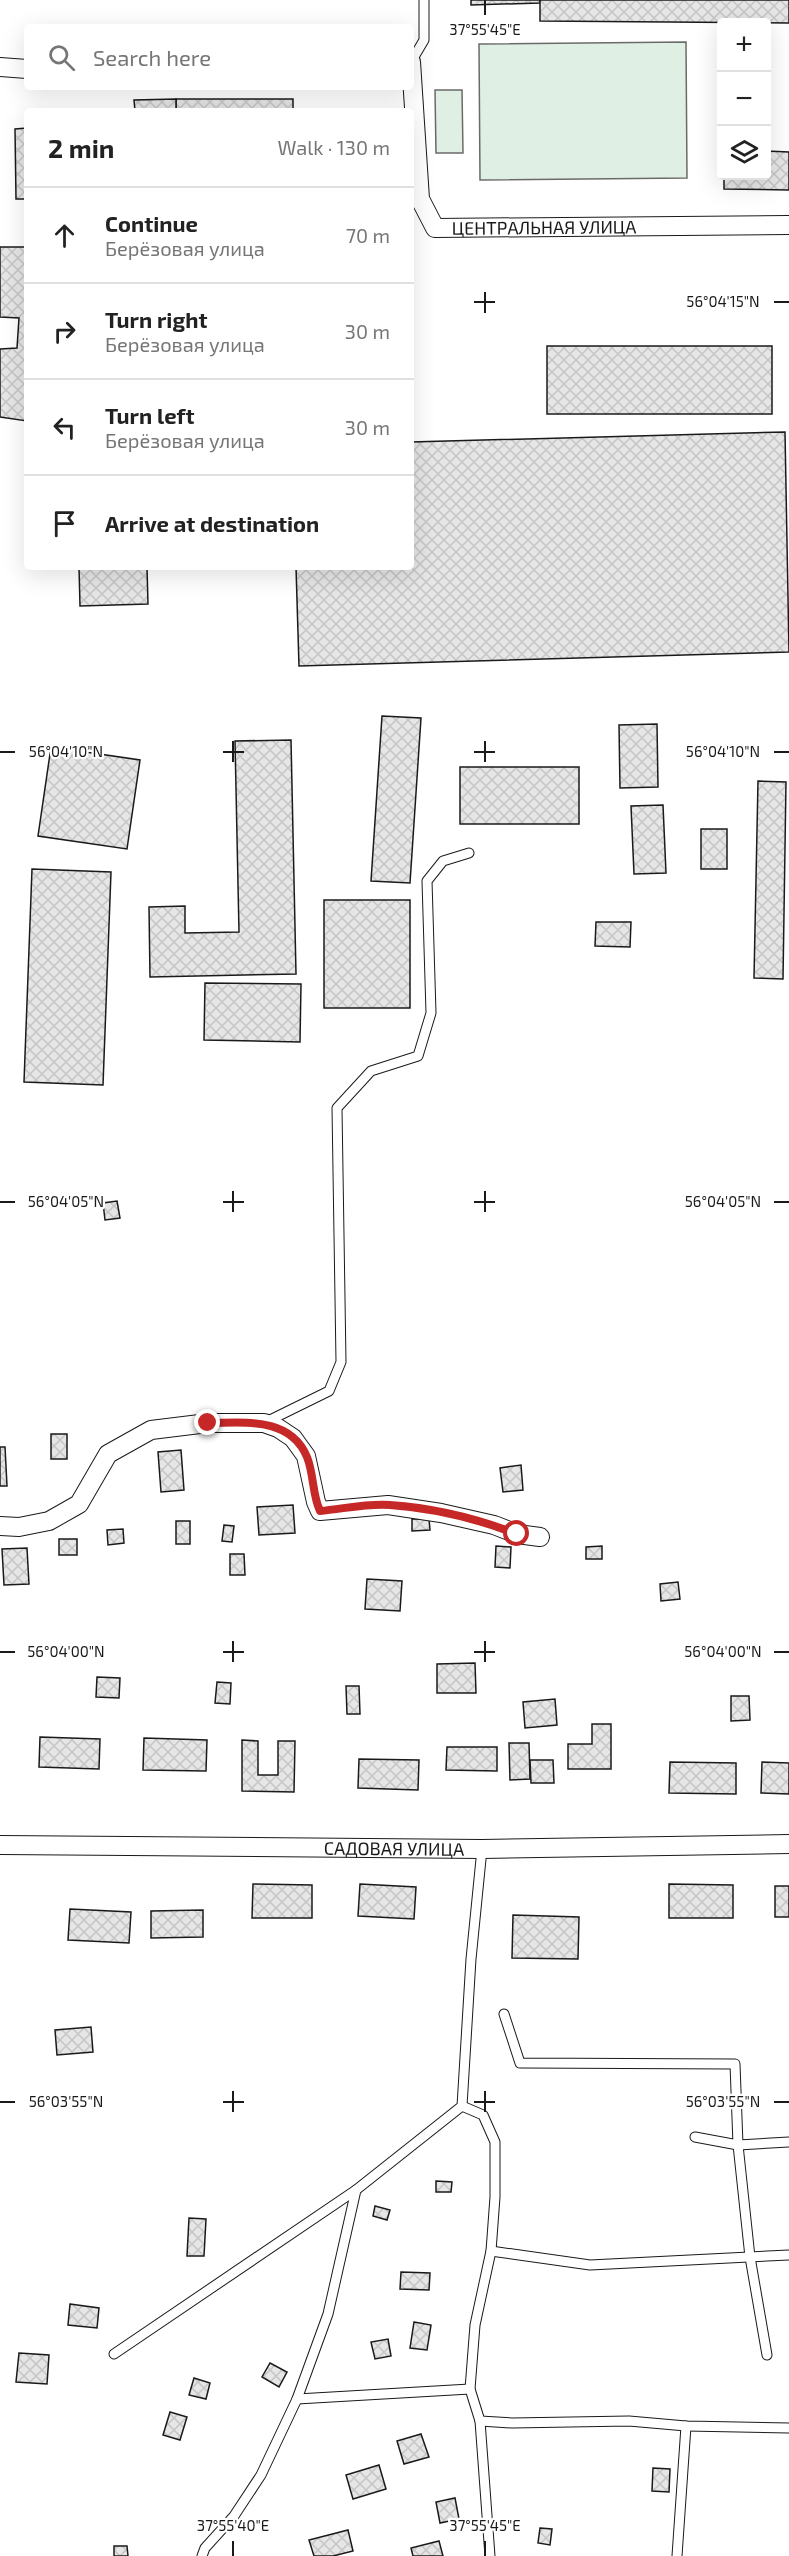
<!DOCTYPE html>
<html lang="en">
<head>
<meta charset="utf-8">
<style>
	body { margin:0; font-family:"Exo 2",sans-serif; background:#f2f2f2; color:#222 }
	.controls { position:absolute; right:18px; top:18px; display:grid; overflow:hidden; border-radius:6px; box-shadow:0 6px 24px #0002 }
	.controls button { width:54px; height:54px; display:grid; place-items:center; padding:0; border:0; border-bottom:2px solid #e0e0e0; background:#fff; color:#222; font:30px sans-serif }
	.stop { position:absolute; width:18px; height:18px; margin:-14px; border:4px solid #c62828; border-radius:50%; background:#fff }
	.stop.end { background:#c62828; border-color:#fff; box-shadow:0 2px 6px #0008 }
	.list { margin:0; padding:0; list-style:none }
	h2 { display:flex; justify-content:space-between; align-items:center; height:78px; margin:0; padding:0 24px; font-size:26px }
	h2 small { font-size:20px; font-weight:400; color:#767676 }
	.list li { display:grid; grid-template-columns:39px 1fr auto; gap:18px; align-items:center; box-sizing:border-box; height:96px; padding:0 24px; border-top:2px solid #e0e0e0 }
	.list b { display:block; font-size:22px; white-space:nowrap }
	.list p { margin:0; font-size:20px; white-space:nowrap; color:#767676 }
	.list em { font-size:20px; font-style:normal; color:#767676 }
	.icon { flex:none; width:33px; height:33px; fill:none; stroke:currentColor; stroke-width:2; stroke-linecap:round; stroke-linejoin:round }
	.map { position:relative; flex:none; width:789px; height:2556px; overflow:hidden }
	.search { position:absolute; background:#fff; box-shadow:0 6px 24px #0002; left:24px; top:24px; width:390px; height:66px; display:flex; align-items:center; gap:15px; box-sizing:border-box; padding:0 21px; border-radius:6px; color:#767676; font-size:22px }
	.panel { position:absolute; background:#fff; box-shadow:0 6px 24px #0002; left:24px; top:108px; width:390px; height:462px; border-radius:6px }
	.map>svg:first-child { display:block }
	.garden { fill:#e0efe3; stroke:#6a6a6a; stroke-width:1.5 }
	.building { fill:url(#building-cross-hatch); stroke:#1a1a1a; stroke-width:1.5 }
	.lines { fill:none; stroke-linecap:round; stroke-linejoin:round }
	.lane-casing { stroke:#1a1a1a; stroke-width:11 }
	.street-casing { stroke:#1a1a1a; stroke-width:20 }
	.lane { stroke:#fff; stroke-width:9 }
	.street { stroke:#fff; stroke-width:18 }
	.route { stroke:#c62828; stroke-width:8 }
	.ticks { fill:none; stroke:#1a1a1a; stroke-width:2 }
	.labels { text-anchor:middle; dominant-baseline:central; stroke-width:4.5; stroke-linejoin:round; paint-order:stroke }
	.street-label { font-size:18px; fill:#1a1a1a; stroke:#fff }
	.ticks-label { font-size:15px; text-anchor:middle; fill:#1a1a1a; stroke:#fff; stroke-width:4.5; stroke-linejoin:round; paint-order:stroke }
</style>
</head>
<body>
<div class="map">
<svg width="789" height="2556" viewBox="0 0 789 2556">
	<defs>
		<pattern id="building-cross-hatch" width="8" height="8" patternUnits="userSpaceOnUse" patternTransform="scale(1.5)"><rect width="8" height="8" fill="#e6e6e6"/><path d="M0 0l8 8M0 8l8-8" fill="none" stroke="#c5c5c5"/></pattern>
	</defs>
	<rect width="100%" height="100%" fill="#fff"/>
	<!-- garden -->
	<g class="garden">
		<polygon points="686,42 687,178 480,180 479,44"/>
		<polygon points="435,90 462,90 463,153 436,153"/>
	</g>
	<!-- building -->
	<g class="building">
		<polygon points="471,0 540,0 540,3 471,5"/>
		<polygon points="540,0 789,0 789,23 540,21"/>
		<rect x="176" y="99" width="117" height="12"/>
		<polygon points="176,99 176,111 135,111 134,100"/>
		<polygon points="27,128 27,199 16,199 15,129"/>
		<polygon points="766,151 789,152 789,190 724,189 724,176 766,176"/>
		<polygon points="0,247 27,247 27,421 0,417 0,349 17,348 19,318 0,317"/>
		<rect x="547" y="346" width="225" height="68"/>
		<polygon points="785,432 789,652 299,666 296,567 411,567 411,442"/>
		<polygon points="79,567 147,567 148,604 80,606"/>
		<polygon points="382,716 421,718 410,883 371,881"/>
		<polygon points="657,724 658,787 620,788 619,725"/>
		<polygon points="291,740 296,974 150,977 149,907 185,906 185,933 239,932 235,741"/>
		<polygon points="51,747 140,760 127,849 38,836"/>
		<rect x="460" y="767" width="119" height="57"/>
		<polygon points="758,781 786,782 783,979 754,978"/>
		<polygon points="663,805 666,873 634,874 631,806"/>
		<rect x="701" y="829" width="26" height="40"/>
		<polygon points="32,869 111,872 103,1085 24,1082"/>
		<rect x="324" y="900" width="86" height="108"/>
		<polygon points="596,922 631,922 630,947 595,946"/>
		<polygon points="205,983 301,984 300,1042 204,1040"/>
		<polygon points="117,1201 120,1218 105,1220 103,1203"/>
		<rect x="51" y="1434" width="16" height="25"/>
		<polygon points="0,1447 5,1447 7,1486 0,1486"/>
		<polygon points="181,1450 184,1490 161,1492 158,1452"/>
		<polygon points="521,1465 523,1490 503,1492 500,1468"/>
		<polygon points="293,1505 295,1533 259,1535 257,1507"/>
		<polygon points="412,1519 429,1519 430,1530 412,1531"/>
		<rect x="176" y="1521" width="14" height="23"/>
		<polygon points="224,1525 234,1526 232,1542 222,1541"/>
		<polygon points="123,1529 124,1543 108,1545 107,1530"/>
		<rect x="59" y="1539" width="18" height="16"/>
		<polygon points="496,1546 511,1547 510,1568 495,1567"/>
		<polygon points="602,1546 602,1559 586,1559 586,1547"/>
		<polygon points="27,1548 29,1584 4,1585 2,1549"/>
		<polygon points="230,1554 244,1554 245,1575 230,1575"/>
		<polygon points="367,1579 402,1581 400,1611 365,1609"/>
		<polygon points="678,1582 680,1599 661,1601 660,1584"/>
		<polygon points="475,1663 476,1693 437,1693 437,1664"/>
		<polygon points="97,1677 120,1678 119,1698 96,1697"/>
		<polygon points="217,1682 231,1683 230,1704 215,1703"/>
		<polygon points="346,1686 359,1686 360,1714 347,1714"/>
		<polygon points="731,1696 749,1696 750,1720 731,1721"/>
		<polygon points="555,1699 557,1725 525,1728 523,1702"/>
		<polygon points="592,1724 611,1724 611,1769 568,1769 568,1744 592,1744"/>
		<polygon points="40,1737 100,1739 99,1769 39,1767"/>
		<polygon points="144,1738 207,1740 206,1771 143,1770"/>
		<polygon points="242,1740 258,1741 258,1775 278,1775 278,1741 295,1741 294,1792 242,1791"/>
		<polygon points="509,1743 529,1743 530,1779 510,1780"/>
		<polygon points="447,1747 497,1747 497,1771 446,1770"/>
		<polygon points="359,1759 419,1760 418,1790 358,1788"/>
		<polygon points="530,1760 553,1760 554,1783 531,1783"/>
		<polygon points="670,1762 736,1763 736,1794 669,1793"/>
		<polygon points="762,1762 789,1763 789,1794 761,1793"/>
		<polygon points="253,1884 312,1885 312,1918 252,1918"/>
		<polygon points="360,1884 416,1887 414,1919 358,1916"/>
		<polygon points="669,1884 733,1885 733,1918 669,1918"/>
		<rect x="775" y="1886" width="14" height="31"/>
		<polygon points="70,1909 131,1912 129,1943 68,1940"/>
		<polygon points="203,1910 203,1937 151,1938 151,1911"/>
		<polygon points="513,1915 579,1917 578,1959 512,1958"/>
		<polygon points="91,2027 93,2052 57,2055 55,2030"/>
		<polygon points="436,2181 452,2182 451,2192 436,2192"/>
		<polygon points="375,2206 390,2210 387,2220 373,2216"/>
		<polygon points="189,2218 206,2219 204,2256 187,2256"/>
		<polygon points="401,2272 430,2273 429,2290 400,2289"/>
		<polygon points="70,2304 99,2308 97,2328 68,2325"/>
		<polygon points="414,2322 431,2325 427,2350 410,2348"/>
		<polygon points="388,2339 391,2356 375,2359 371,2342"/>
		<polygon points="19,2353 49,2355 47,2384 16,2382"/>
		<polygon points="270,2363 287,2372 279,2387 262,2377"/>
		<polygon points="194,2378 210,2383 206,2399 189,2395"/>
		<polygon points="170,2412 187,2417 180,2440 163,2435"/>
		<polygon points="421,2434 429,2457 404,2464 397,2441"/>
		<polygon points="379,2465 386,2489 353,2499 346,2475"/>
		<polygon points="653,2468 670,2469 669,2492 652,2491"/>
		<polygon points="455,2498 459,2519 440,2523 436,2502"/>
		<polygon points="540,2528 552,2529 550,2545 538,2543"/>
		<polygon points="348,2530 353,2551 333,2556 314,2556 309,2540"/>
		<polygon points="439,2541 443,2556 413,2556 411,2548"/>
		<polygon points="114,2546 127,2546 128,2556 114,2556"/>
	</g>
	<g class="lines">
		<!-- lane casing -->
		<g class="lane-casing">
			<g id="lane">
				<polyline points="411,62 424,40 424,0"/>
				<polyline points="266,1422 329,1391 341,1362 337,1108 371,1071 418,1056 431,1013 427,881 443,861 469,853"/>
				<polyline points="504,2014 520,2063 735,2064 738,2145 750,2257 767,2355"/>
				<polyline points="462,2106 483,2115 495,2142 495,2197 491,2251 475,2325 470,2389 480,2421 490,2556"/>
				<polyline points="695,2137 738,2145 789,2142"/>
				<polyline points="491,2251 590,2265 789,2255"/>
				<polyline points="114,2354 356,2190"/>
				<polyline points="297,2399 470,2389"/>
				<polyline points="480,2421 512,2423 629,2421 686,2426 789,2428"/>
				<polyline points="202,2556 205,2548 234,2516 261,2475 297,2399 328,2314 356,2190 462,2106 471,1959 482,1849"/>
				<polyline points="677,2556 686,2426"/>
			</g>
		</g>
		<!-- street casing -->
		<g class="street-casing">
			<g id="street">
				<path id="s1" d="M411,62L420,199L435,228L789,225"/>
				<polyline points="0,67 27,69"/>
				<polyline points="0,1526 19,1527 49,1521 79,1504 108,1454 151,1430 208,1423 264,1423 278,1428 293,1438 306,1456 316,1502 320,1511 388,1505 441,1513 494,1525 517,1534 540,1537"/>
				<path id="s2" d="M0,1845L482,1849L789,1844"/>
			</g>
		</g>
		<!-- lane -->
		<use href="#lane" class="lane"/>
		<!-- street -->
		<use href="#street" class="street"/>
	</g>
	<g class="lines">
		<!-- route -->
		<path class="route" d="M208,1423C243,1423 290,1416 307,1457C314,1474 312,1494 320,1511C343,1509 368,1503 390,1505C433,1508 478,1519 517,1534"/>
	</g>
	<!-- ticks -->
	<path class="ticks" d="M485,0V15M485,292V313M474,302H495M774,302H789M233,741V762M485,741V762M0,752H15M223,752H244M474,752H495M774,752H789M233,1191V1212M485,1191V1212M0,1202H15M223,1202H244M474,1202H495M774,1202H789M233,1641V1662M485,1641V1662M0,1652H15M223,1652H244M474,1652H495M774,1652H789M233,2091V2112M485,2091V2112M0,2102H15M223,2102H244M474,2102H495M774,2102H789M233,2541V2556M485,2541V2556"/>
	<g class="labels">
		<!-- street labels -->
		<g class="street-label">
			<text stroke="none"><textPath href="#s1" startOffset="279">ЦЕНТРАЛЬНАЯ УЛИЦА</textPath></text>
			<text stroke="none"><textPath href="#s2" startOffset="394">САДОВАЯ УЛИЦА</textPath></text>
		</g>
	</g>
	<g class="ticks-label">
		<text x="485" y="35">37°55'45"E</text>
		<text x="723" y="307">56°04'15"N</text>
		<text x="66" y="757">56°04'10"N</text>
		<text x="723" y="757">56°04'10"N</text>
		<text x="66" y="1207">56°04'05"N</text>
		<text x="723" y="1207">56°04'05"N</text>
		<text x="66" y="1657">56°04'00"N</text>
		<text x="723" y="1657">56°04'00"N</text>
		<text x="66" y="2107">56°03'55"N</text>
		<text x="723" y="2107">56°03'55"N</text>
		<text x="233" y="2531">37°55'40"E</text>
		<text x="485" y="2531">37°55'45"E</text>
	</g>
</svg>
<div class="controls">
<button>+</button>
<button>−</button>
<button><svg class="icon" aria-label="layers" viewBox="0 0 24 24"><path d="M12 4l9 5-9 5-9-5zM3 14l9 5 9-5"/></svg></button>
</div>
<div class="stop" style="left:517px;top:1534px"></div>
<div class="stop end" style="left:208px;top:1423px"></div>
<div class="search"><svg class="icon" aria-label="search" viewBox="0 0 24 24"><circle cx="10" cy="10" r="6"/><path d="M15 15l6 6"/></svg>Search here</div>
<section class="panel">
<h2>2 min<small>Walk · 130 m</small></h2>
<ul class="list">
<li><svg class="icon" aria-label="ahead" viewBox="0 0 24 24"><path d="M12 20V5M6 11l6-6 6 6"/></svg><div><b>Continue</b><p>Берёзовая улица</p></div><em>70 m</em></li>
<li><svg class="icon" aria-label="right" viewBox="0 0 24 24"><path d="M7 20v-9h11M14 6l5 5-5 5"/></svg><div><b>Turn right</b><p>Берёзовая улица</p></div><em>30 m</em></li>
<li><svg class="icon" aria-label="left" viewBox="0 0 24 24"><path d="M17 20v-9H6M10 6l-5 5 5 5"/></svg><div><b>Turn left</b><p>Берёзовая улица</p></div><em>30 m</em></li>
<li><svg class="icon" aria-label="arrive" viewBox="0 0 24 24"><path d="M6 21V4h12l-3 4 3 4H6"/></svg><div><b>Arrive at destination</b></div></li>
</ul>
</section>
</div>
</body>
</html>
